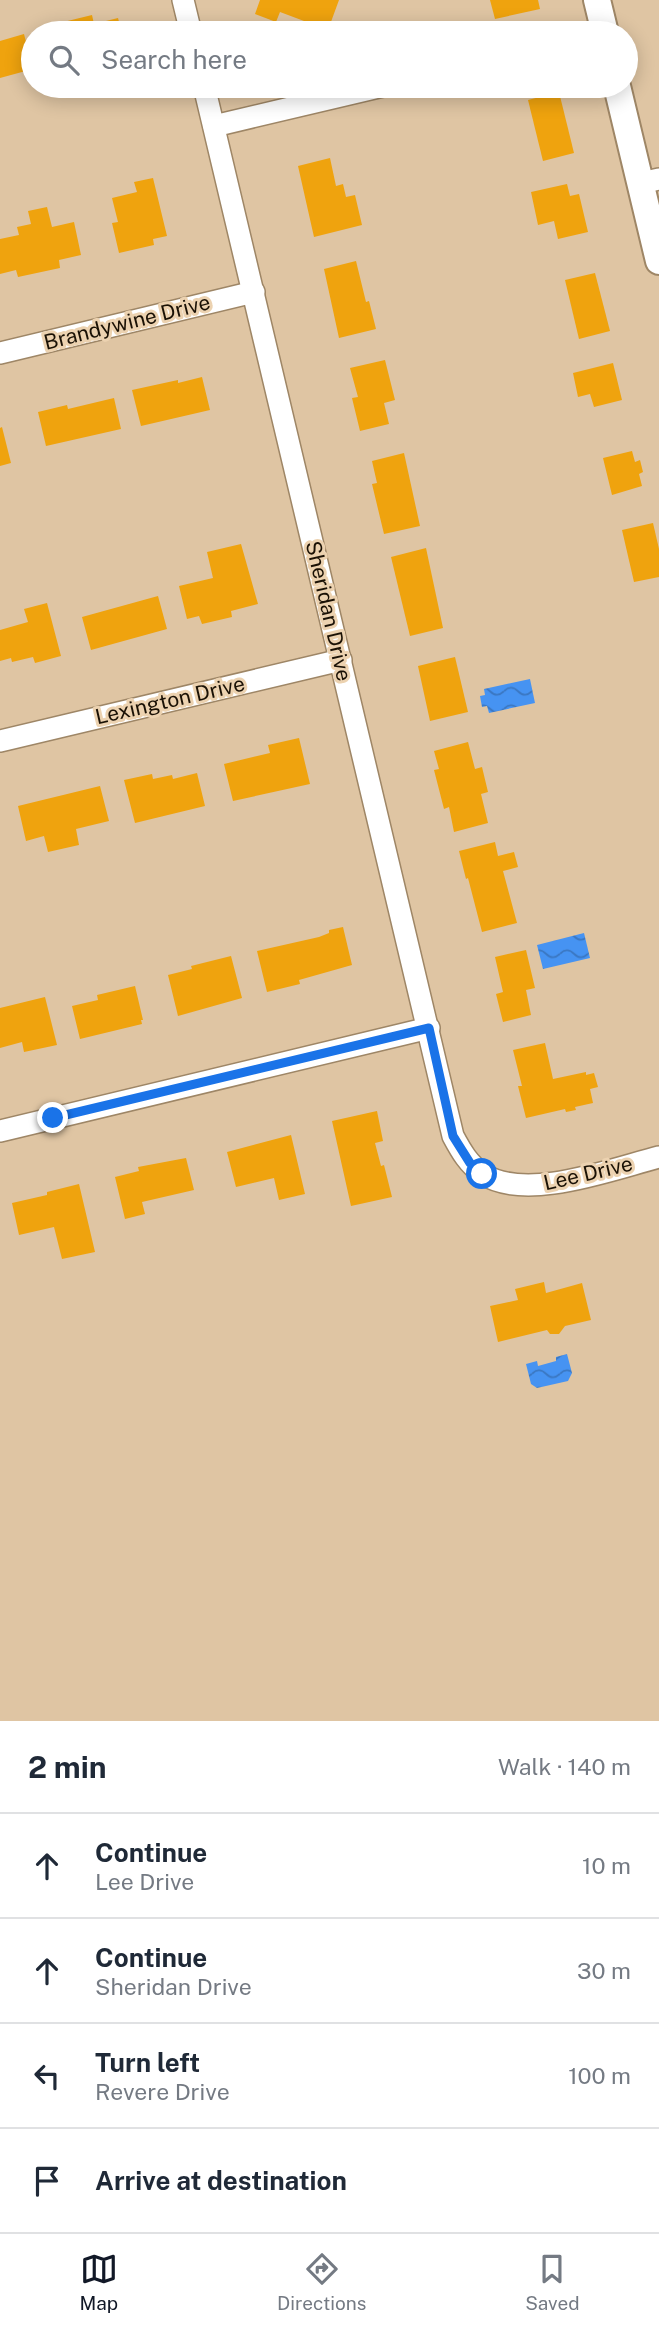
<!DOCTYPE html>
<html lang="en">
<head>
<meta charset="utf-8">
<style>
	body { margin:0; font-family:"Public Sans",sans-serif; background:#f2f2f3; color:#1f2937 }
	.stop { position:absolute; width:21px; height:21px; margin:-16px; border:5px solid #1a73e8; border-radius:50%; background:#fff }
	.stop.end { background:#1a73e8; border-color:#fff; box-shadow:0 2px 7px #0008 }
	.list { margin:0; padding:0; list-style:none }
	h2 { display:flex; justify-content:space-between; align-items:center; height:91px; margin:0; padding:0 28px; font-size:30px }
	h2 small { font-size:23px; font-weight:400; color:#747a83 }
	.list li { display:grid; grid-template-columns:46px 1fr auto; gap:21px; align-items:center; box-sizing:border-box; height:105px; padding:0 28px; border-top:2px solid #e0e1e3 }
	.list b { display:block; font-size:26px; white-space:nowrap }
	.list p { margin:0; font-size:23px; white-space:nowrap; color:#747a83 }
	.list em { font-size:23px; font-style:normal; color:#747a83 }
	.icon { flex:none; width:38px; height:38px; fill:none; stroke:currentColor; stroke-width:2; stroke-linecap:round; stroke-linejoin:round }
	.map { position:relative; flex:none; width:659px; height:1721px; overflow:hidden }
	.search { position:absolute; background:#fff; box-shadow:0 4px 18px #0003; left:21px; right:21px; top:21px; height:77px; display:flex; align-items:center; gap:18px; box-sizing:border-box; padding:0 24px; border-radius:38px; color:#747a83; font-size:26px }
	.sheet { height:511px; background:#fff }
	nav { display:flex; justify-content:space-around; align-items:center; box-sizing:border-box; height:98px; border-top:2px solid #e0e1e3; background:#fff; font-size:19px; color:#747a83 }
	nav a { display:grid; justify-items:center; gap:4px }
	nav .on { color:#111827 }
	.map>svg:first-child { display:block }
	.water { fill:url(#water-waves) }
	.building { fill:#efa30e }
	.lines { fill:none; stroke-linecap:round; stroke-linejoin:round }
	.minor-casing { stroke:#9e8666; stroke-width:24 }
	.tertiary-casing { stroke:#9e8666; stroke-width:30 }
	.minor { stroke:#fff; stroke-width:21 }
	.tertiary { stroke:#fff; stroke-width:26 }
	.route { stroke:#1a73e8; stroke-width:9 }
	.labels { text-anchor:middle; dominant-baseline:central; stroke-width:6; stroke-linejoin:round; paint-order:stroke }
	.street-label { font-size:21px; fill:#1a1105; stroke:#ecd2b0 }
</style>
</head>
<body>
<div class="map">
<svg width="659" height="1721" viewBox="0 0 659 1721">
	<defs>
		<pattern id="water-waves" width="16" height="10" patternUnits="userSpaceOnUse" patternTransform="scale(1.75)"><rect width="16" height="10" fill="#4693f2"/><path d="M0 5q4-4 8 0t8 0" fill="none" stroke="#3a77c2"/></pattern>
	</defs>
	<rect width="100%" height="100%" fill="#dfc5a3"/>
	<!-- water -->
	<g class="water">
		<polygon points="530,679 535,703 489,713 487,706 482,707 480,696 485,695 484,689"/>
		<polygon points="584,933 590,958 543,969 537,945"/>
		<polygon points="567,1354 572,1373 568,1381 537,1388 531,1384 526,1364 537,1361 538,1366 556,1361 556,1357"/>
	</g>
	<!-- building -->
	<g class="building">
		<polygon points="260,0 339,0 328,30 280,12 276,22 255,14"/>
		<polygon points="490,0 538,0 540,9 495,19"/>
		<polygon points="92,15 94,24 118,18 122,33 45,33 43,27"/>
		<polygon points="24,34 33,69 0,78 0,41"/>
		<polygon points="559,92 574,153 543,161 528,100"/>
		<polygon points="330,158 336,186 343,184 346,197 355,195 362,225 314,237 298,166"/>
		<polygon points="153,178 167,236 153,239 154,245 119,253 112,223 118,222 112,198 137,192 134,182"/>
		<polygon points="567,184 570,196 579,194 588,232 558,239 554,221 538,225 531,192"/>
		<polygon points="47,207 52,227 74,222 81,255 59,260 60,268 18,277 16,270 0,274 0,239 19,235 17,227 31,224 28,211"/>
		<polygon points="356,261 366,302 369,301 376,329 339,338 324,269"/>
		<polygon points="595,273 610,331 579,339 565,280"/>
		<polygon points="385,360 395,400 384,403 389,424 360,431 352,398 358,397 350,368"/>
		<polygon points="613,363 622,400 594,407 590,394 578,397 573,373"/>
		<polygon points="202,377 210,410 141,426 132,390 178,380 178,383"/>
		<polygon points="114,398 121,429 46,446 38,412 67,405 68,409"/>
		<polygon points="2,427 11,463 0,466 0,428"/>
		<polygon points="632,451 635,462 640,460 643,472 639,474 642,486 612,495 603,458"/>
		<polygon points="404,453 420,526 384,534 372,484 377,483 372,461"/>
		<polygon points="653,523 659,549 659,577 634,582 622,530"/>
		<polygon points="241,544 258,604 231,611 232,617 202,624 199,616 187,619 179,586 213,578 207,552"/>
		<polygon points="426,548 443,628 410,636 391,557"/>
		<polygon points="158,596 167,629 91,650 82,617"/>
		<polygon points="47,603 61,656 35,663 33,657 12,662 11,658 0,661 0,630 28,622 24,609"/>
		<polygon points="455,657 468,712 430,721 418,666"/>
		<polygon points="299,738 310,784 233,801 224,764 270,753 268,745"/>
		<polygon points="468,742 475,769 482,767 488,792 481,794 488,823 454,832 449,807 444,809 434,770 439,769 434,751"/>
		<polygon points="197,773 205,806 135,823 124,780 152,774 153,779 172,775 173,779"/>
		<polygon points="100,786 109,821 76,829 79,845 48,852 44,836 26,841 18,806"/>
		<polygon points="495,842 498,856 514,852 518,867 503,871 517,923 482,932 468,878 466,879 459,851"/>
		<polygon points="343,927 352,965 299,980 300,984 267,992 257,951 319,937 329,933 329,930"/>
		<polygon points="526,950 535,988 526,990 531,1015 503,1022 496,994 503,992 495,957"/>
		<polygon points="231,956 242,998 178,1016 168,975 192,969 191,966"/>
		<polygon points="135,986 143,1020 141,1020 142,1024 80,1039 72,1006 98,1000 97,995"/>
		<polygon points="45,997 57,1045 24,1052 22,1042 0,1048 0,1008"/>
		<polygon points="545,1043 553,1079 586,1072 586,1075 594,1073 598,1087 590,1089 593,1103 575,1107 576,1110 566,1112 565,1109 526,1118 518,1086 522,1086 513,1050"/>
		<polygon points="377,1111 383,1141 375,1143 381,1166 384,1165 392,1197 351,1206 332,1121"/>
		<polygon points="291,1135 305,1194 279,1200 274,1178 236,1187 227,1152"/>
		<polygon points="186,1158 194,1190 142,1202 145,1214 125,1219 115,1177 139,1171 138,1167"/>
		<polygon points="79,1184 95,1252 62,1259 54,1227 19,1235 12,1203 47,1195 47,1192"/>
		<polygon points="544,1282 546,1293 582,1283 591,1320 565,1326 559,1334 550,1334 547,1330 498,1342 490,1306 518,1300 515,1289"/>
	</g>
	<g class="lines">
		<!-- minor casing -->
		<g class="minor-casing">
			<g id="minor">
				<polyline points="183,0 191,33"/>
				<path d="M204,86L453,1136C461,1151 469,1165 483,1174C526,1202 612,1169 659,1157"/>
				<polyline points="214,126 383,86"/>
				<polyline points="641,183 659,179"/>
				<polyline points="0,353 254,292"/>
				<polyline points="0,741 341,660"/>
				<polyline points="0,1131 429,1028"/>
			</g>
		</g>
		<!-- tertiary casing -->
		<g class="tertiary-casing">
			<g id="tertiary">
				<polyline points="597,0 605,33"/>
				<polyline points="617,86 659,261"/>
			</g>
		</g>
		<!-- minor -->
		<use href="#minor" class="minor"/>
		<!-- tertiary -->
		<use href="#tertiary" class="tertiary"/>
	</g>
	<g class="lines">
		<!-- route -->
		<polyline class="route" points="53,1118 429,1028 453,1136 470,1163 482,1174"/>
	</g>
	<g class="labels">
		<!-- street labels -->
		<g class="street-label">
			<text transform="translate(127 322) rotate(-14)">Brandywine Drive</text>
			<text transform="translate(329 611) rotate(77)">Sheridan Drive</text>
			<text transform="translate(170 700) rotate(-13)">Lexington Drive</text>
			<text transform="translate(588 1173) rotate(-13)">Lee Drive</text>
		</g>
	</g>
</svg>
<div class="stop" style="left:482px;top:1174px"></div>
<div class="stop end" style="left:53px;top:1118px"></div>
<div class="search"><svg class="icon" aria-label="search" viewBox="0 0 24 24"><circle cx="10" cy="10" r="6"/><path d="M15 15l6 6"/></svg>Search here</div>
</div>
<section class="sheet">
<h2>2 min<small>Walk · 140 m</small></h2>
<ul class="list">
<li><svg class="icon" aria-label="ahead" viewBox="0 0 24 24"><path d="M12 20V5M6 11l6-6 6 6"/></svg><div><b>Continue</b><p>Lee Drive</p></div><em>10 m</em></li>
<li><svg class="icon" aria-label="ahead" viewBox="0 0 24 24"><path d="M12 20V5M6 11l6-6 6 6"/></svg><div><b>Continue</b><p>Sheridan Drive</p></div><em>30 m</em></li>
<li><svg class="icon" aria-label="left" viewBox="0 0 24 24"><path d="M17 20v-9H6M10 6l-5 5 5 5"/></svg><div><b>Turn left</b><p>Revere Drive</p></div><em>100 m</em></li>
<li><svg class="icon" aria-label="arrive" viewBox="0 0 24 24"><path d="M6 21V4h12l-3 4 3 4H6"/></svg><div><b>Arrive at destination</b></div></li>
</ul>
</section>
<nav>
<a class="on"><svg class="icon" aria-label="map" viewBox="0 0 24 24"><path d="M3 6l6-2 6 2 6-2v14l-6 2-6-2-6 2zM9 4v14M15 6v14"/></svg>Map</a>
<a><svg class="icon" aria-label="directions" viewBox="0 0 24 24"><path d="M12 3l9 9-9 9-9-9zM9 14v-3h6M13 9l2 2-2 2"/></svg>Directions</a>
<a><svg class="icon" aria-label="saved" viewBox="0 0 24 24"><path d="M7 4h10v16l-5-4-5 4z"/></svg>Saved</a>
</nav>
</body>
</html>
